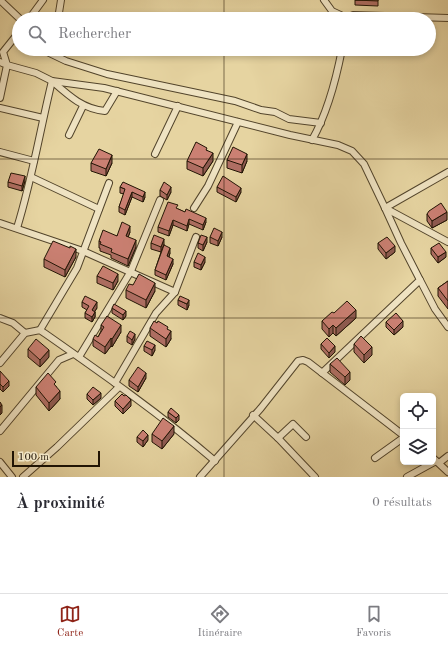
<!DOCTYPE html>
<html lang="fr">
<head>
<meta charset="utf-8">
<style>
	body { margin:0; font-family:"Old Standard TT",serif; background:#f2f2f3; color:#2b2b33 }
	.controls { position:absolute; right:12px; bottom:12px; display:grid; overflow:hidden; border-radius:6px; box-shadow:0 2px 6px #0003 }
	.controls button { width:36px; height:36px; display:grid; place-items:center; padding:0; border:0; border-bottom:1px solid #e1e1e2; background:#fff; color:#2b2b33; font:20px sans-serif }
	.scale { position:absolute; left:12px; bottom:10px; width:88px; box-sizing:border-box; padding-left:4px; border:2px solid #211404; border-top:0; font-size:11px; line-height:14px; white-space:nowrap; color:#211404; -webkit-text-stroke:3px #efe3c2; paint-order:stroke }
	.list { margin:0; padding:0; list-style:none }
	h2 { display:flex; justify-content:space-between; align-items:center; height:52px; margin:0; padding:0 16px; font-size:17px }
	h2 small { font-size:13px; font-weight:400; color:#7c7c81 }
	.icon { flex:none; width:22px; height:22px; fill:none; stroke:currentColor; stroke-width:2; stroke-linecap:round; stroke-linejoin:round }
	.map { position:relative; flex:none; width:448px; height:477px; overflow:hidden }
	.search { position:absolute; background:#fff; box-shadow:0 2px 6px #0003; left:12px; right:12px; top:12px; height:44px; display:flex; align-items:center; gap:10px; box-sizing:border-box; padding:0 14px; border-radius:22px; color:#7c7c81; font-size:15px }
	.sheet { height:116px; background:#fff }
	nav { display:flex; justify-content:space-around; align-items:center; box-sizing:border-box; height:56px; border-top:1px solid #e1e1e2; background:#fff; font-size:11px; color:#7c7c81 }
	nav a { display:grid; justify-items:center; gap:2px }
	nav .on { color:#8f2418 }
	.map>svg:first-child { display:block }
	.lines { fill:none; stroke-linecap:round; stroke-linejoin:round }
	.minor-casing { stroke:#52442b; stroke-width:8 }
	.minor { stroke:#efe3c2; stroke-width:6 }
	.wall { fill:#af6e63; stroke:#211404 }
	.shaded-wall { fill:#8e5a50; stroke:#211404 }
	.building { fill:#cb8073; stroke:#211404 }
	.grid { fill:none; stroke:#211404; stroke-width:1; stroke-opacity:0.55 }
</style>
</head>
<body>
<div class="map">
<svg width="448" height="477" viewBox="0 0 448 477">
	<rect width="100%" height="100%" fill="#e6d4a1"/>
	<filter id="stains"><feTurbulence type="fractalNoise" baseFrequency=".005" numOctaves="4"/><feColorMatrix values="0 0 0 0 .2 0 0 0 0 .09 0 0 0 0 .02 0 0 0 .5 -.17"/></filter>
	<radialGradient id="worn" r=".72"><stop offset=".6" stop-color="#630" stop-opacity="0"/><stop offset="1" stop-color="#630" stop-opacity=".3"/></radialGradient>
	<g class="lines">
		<!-- minor casing -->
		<g class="minor-casing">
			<g id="minor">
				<polyline points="0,0 20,19"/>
				<polyline points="324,0 332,11 347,18 353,15 448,18"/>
				<polyline points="29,19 43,0"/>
				<polyline points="58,19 61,0"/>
				<polyline points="19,32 3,52 7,65 36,73 52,81 104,88 290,135 338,145 352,151 364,164 385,208 448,172"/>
				<polyline points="41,49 66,61 107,74 235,101 261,110 275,112 289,119 321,123"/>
				<polyline points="0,62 7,65 0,98"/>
				<polyline points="0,108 43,118"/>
				<polyline points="69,135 83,106"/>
				<path d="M312,140C328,112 336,80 342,49"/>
				<polyline points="0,152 34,161"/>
				<polyline points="155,154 178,106"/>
				<polyline points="31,177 99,209"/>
				<polyline points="194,208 208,186 238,122"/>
				<polyline points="385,208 448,242"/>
				<polyline points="0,223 83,251 175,292"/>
				<path d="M17,228C32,180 40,130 52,81C69,96 83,109 105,111L117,91"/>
				<polyline points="420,280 435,309 448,327"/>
				<polyline points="0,318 13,323 25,333"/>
				<polyline points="40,330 77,268 109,183"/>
				<polyline points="79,357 131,271 160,200"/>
				<path d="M0,363L25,333L40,330C100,372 159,413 215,461"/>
				<polyline points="322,373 420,280 401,243 385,208"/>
				<polyline points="115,383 156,313 175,292 196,237"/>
				<polyline points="253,415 278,438 315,477"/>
				<polyline points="0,431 59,360 73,354"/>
				<polyline points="278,438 293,424 306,437"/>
				<polyline points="375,458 403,438"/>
				<polyline points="433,458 448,472"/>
				<polyline points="0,462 12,477"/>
				<polyline points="439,463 448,456"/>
				<polyline points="23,477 57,447 119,387"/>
				<polyline points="200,477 261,408 298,361 303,360 308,362 403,435"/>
				<polyline points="407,477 436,461"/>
			</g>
		</g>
		<!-- minor -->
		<use href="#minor" class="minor"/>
	</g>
	<!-- wall -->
	<g class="wall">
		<polygon points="355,0 378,0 378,6 355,5"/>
		<polygon points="207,150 213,161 203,176 187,169 187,161"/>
		<polygon points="227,160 247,161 242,173 227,168"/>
		<polygon points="91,163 112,163 106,176 91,171"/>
		<polygon points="25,181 22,191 8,187 8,182"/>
		<polygon points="120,187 145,197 143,202 132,197 125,215 119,212 119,207 124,194 120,193"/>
		<polygon points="217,187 241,192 236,202 217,192"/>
		<polygon points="160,190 171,192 167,200 160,196"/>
		<polygon points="178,209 206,222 203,230 189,224 187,231 173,225 169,236 158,232 158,227"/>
		<polygon points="427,214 447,220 432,228 427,221"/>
		<polygon points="130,232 128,237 136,247 128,266 111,258 111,255 100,251 100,248 99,248 99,241"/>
		<polygon points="210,237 222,237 218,246 210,243"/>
		<polygon points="207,242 203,251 198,248 198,243"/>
		<polygon points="151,243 164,244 164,245 170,253 169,257 173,264 166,280 155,275 155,270 161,252 151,249"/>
		<polygon points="378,243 395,252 386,259 378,249"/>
		<polygon points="431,248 446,257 438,263 431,254"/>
		<polygon points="76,257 65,277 44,267 44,259"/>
		<polygon points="194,262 205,262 201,270 194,267"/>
		<polygon points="97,276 118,281 113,290 97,283"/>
		<polygon points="448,281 448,309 438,296 438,288"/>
		<polygon points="133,285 155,291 146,308 126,298 126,290"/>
		<polygon points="178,300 189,305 187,310 178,305"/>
		<polygon points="82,302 97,308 95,311 95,317 92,322 85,318 85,313 87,310 82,307"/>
		<polygon points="112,308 126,316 123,320 112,313"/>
		<polygon points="334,313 356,318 336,336 333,333 329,337 322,329 322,321"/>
		<polygon points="386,322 403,327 394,335 386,327"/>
		<polygon points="157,323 168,330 171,339 166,347 150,336 150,328"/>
		<polygon points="101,325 121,332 112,347 111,346 105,354 93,346 93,339 98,337 101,331"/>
		<polygon points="127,336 135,339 132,345 127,342"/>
		<polygon points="321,344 335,352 329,358 321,349"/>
		<polygon points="354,344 372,355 364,363 354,352"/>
		<polygon points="144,346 155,350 152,356 144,351"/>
		<polygon points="28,349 49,357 40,367 28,357"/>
		<polygon points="330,364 350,380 345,385 330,372"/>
		<polygon points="0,371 9,386 3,392 0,389"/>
		<polygon points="146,378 138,392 129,386 129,380"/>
		<polygon points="56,386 60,399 49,411 36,395 36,387"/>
		<polygon points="87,394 101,398 93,405 87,399"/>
		<polygon points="115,401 131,406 123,414 115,406"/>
		<polygon points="168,412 179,420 176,423 168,417"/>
		<polygon points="152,434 174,434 162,449 152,442"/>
		<polygon points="137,437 148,440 143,447 137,442"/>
	</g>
	<!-- shaded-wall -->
	<g class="shaded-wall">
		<polygon points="213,153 213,161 203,176 203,168"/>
		<polygon points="247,154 247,161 242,173 242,165"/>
		<polygon points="112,155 112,163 106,176 106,169"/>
		<polygon points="25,176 25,181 22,191 22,186"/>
		<polygon points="171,187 171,192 167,200 167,195"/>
		<polygon points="241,188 241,192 236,202 236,197"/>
		<polygon points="132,192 132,197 125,215 125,210"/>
		<polygon points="145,192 145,197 143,202 143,197"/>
		<polygon points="447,212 447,220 432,228 432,221"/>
		<polygon points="206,218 206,222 203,230 203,225"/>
		<polygon points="189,219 189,224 187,231 187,226"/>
		<polygon points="173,220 173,225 169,236 169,231"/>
		<polygon points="130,226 130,232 126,243 126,236"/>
		<polygon points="222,232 222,237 218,246 218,241"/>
		<polygon points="207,237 207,242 203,251 203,245"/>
		<polygon points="164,239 164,244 161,252 161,247"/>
		<polygon points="136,240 136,247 128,266 128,259"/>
		<polygon points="395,246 395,252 386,259 386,253"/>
		<polygon points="170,248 170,253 167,262 167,256"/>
		<polygon points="76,249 76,257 65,277 65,270"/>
		<polygon points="446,252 446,257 438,263 438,257"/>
		<polygon points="205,257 205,262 201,270 201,265"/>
		<polygon points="173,259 173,264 166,280 166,275"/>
		<polygon points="118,274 118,281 113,290 113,283"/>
		<polygon points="155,283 155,291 146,308 146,300"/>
		<polygon points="189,300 189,305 187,310 187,304"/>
		<polygon points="97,302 97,308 92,315 92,310"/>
		<polygon points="356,310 356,318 336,336 336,328"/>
		<polygon points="126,311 126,316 123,320 123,315"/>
		<polygon points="95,312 95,317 92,322 92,317"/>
		<polygon points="403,321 403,327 394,335 394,330"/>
		<polygon points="121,325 121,332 112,347 112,339"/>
		<polygon points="333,325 333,333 329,337 329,329"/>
		<polygon points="171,331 171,339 166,347 166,339"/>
		<polygon points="135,334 135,339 132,345 132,340"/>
		<polygon points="111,338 111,346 105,354 105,347"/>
		<polygon points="155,345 155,350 152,356 152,350"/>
		<polygon points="335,346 335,352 329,358 329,353"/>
		<polygon points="372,347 372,355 364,363 364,355"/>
		<polygon points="49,350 49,357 40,367 40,360"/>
		<polygon points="350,372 350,380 345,385 345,377"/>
		<polygon points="146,373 146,378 138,392 138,387"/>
		<polygon points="9,381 9,386 3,392 3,387"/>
		<polygon points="60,391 60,399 49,411 49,403"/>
		<polygon points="101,393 101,398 93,405 93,400"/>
		<polygon points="131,400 131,406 123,414 123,409"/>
		<polygon points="2,405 2,413 0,415 0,407"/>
		<polygon points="179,415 179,420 176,423 176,418"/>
		<polygon points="174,426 174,434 162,449 162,441"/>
		<polygon points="148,435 148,440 143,447 143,441"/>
	</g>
	<!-- building -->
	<g class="building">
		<polygon points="355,0 378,0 378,1"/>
		<polygon points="196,142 207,148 206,150 213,153 203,168 187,161"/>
		<polygon points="233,147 247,154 242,165 227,160"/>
		<polygon points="99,149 112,155 106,169 91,163"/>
		<polygon points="11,173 25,176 22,186 8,182"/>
		<polygon points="223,176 241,188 236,197 217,187"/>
		<polygon points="123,182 145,192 143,197 132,192 125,210 119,207 125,189 120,187"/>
		<polygon points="164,182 171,187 167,195 160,190"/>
		<polygon points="168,202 178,205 176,208 185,212 186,209 206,218 203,225 189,219 187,226 173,220 169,231 158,227"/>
		<polygon points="441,203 447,212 432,221 427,214 429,211"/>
		<polygon points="122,222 130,226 126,236 136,240 128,259 111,252 112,249 100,244 101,242 99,241 103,230 117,236"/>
		<polygon points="214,228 222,232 218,241 210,237"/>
		<polygon points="154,235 164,239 161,247 151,243"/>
		<polygon points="201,235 207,237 203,245 198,243"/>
		<polygon points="387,237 395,246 386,253 378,243"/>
		<polygon points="53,241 70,248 70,246 76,249 65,270 44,259"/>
		<polygon points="439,243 446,252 438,257 431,248"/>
		<polygon points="164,245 170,248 167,256 173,259 166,275 155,270"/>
		<polygon points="198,253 205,257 201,265 194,262"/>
		<polygon points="103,266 118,274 113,283 97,276"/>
		<polygon points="139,274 155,283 146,300 126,290 129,284 133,285"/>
		<polygon points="448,281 448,301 438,288"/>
		<polygon points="85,296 97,302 92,310 95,312 92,317 85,313 89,306 82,302"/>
		<polygon points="180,296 189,300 187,304 178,300"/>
		<polygon points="347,301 356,310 336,328 333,325 329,329 322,321 332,312 334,313"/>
		<polygon points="114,304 126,311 123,315 112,308"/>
		<polygon points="396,313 403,321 394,330 386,322"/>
		<polygon points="107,316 121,325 112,339 111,338 105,347 93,339 95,335 98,337 104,327 101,325"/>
		<polygon points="154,321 157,323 158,321 168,327 167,329 171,331 166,339 150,328"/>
		<polygon points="130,331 135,334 132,340 127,336"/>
		<polygon points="361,336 372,347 364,355 354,344"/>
		<polygon points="327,338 335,346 329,353 321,344"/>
		<polygon points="36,339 49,350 40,360 28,349"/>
		<polygon points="147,341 155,345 152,350 144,346"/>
		<polygon points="337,358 350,372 345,377 330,364"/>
		<polygon points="138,367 146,373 138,387 129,380"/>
		<polygon points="0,371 9,381 3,387 0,384"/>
		<polygon points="48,373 56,382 54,384 60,391 49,403 36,387"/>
		<polygon points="93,387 101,393 93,400 87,394"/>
		<polygon points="122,394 124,396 126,395 131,400 123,409 115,401"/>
		<polygon points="0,402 2,405 0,407"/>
		<polygon points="171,408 179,415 176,418 168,412"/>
		<polygon points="163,418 174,426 162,441 152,434"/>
		<polygon points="143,430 148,435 143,441 137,437"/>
	</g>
	<!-- grid -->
	<path class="grid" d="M224,0V19M224,49V477M0,159H448M0,318H448"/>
	<rect width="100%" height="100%" filter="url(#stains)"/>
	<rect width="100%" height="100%" fill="url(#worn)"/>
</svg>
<div class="controls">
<button><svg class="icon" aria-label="locate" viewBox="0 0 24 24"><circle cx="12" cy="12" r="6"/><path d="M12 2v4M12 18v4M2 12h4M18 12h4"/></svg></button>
<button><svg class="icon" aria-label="layers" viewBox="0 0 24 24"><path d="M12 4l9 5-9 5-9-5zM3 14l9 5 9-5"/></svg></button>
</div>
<div class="scale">100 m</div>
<div class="search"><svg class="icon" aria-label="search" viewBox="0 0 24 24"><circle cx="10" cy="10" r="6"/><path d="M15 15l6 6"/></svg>Rechercher</div>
</div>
<section class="sheet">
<h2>À proximité<small>0 résultats</small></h2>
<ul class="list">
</ul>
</section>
<nav>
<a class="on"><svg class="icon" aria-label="map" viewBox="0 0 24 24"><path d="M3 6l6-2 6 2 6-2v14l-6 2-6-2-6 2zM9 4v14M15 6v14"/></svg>Carte</a>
<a><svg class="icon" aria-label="directions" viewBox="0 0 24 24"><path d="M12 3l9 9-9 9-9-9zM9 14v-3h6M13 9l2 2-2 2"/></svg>Itinéraire</a>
<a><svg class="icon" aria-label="saved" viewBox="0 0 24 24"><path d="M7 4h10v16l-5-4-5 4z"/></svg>Favoris</a>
</nav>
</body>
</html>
